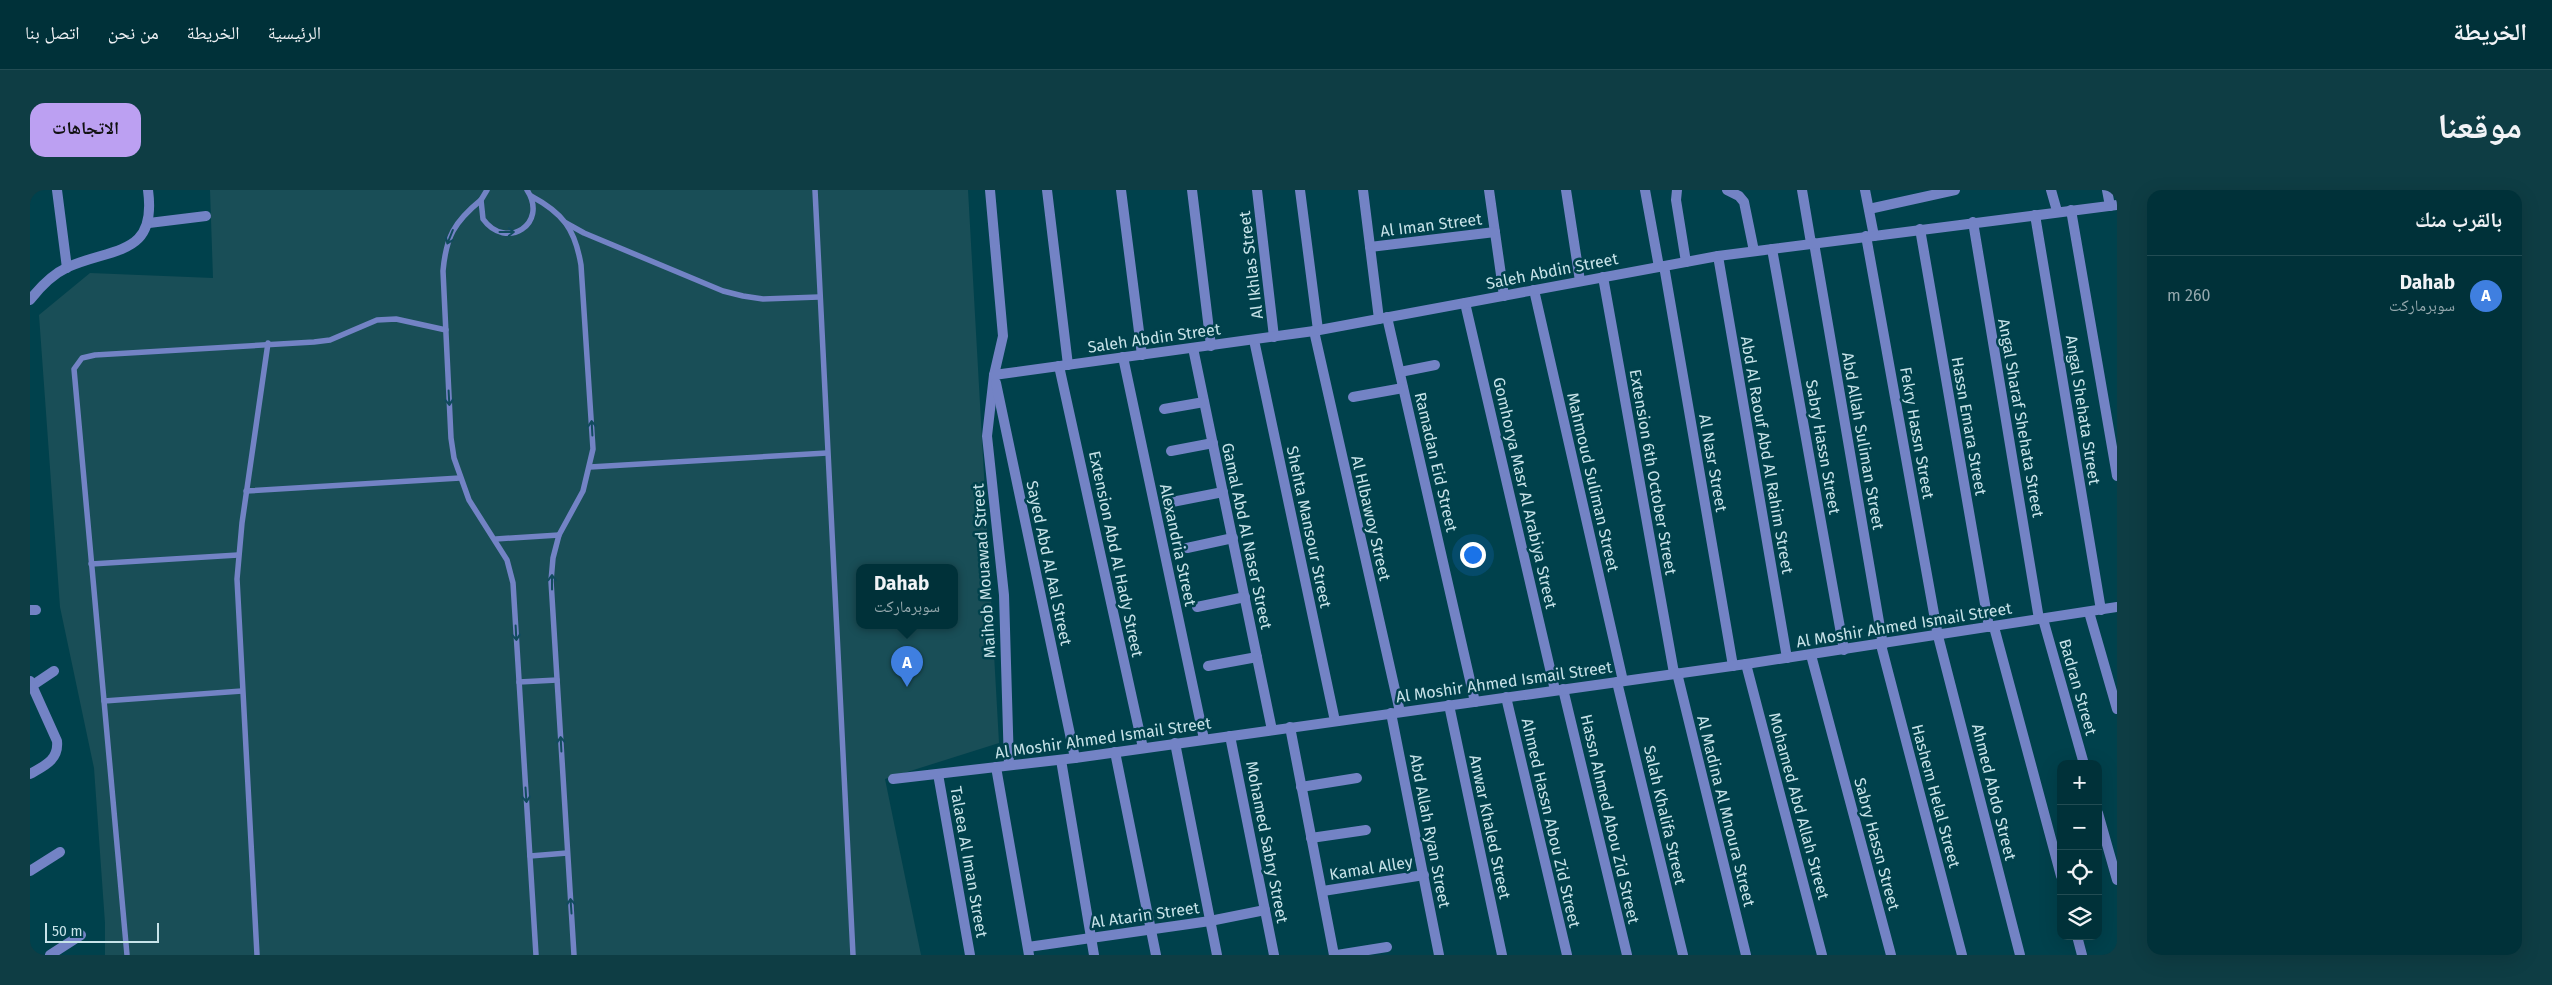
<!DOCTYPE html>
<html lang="ar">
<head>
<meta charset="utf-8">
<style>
	body { margin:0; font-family:"Fira Sans","Noto Naskh Arabic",sans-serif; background:#0e3d44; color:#f1f3f6; direction:rtl }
	.controls { position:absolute; right:15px; bottom:15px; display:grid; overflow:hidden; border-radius:10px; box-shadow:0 5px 20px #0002 }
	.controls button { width:45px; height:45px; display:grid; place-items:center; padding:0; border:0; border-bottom:1px solid #224c53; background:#003139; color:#f1f3f6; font:25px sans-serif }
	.scale { position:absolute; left:15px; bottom:12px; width:114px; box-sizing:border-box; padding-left:5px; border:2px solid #c7e3e9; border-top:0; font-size:14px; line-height:18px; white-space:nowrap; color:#c7e3e9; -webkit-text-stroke:4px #00414c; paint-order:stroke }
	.you { position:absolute; left:1442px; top:364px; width:18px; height:18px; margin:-12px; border:4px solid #fff; border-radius:50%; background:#1a73e8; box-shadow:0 0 0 8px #1a73e833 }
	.badge { display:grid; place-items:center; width:32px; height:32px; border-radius:50%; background:#bca0f2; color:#fff; font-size:16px; font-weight:700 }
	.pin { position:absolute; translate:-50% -41px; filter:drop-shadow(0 1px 2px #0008) }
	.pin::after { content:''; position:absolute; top:26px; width:18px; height:15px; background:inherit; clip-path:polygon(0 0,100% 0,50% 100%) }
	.popup { position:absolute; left:826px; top:374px; width:102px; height:65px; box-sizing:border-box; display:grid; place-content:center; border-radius:10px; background:#003139; filter:drop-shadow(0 1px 4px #0005); font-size:16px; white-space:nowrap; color:#95a9ae }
	.popup b { font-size:19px; color:#f1f3f6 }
	.popup::after { content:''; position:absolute; left:50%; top:100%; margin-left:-10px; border:10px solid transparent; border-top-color:#003139 }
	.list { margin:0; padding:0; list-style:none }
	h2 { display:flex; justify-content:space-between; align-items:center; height:65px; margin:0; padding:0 20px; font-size:21px }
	h2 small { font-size:16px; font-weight:400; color:#95a9ae }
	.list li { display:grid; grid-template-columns:32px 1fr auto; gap:15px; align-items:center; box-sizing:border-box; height:80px; padding:0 20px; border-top:1px solid #224c53 }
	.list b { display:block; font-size:19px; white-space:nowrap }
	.list p { margin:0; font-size:16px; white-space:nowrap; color:#95a9ae }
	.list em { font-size:16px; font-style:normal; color:#95a9ae }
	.icon { flex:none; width:28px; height:28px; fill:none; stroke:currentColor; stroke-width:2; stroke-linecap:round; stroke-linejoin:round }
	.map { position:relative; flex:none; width:2087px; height:765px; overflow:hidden; direction:ltr; border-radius:15px }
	header { display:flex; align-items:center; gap:30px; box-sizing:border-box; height:70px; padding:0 25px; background:#003139; border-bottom:1px solid #224c53 }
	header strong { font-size:24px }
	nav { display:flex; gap:28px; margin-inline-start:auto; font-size:18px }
	.intro { display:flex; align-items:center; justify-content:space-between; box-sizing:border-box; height:120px; padding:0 30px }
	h1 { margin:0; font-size:35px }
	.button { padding:12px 22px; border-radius:15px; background:#bca0f2; color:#111; font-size:18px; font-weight:700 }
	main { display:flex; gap:30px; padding:0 30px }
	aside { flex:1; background:#003139; border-radius:15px; box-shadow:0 5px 20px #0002 }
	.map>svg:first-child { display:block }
	.built { fill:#194e57; fill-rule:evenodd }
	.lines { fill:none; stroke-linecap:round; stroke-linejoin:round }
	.lane { stroke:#7383c5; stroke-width:5.5 }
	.street { stroke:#7383c5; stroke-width:10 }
	.oneway { stroke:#114b5e }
	.labels { text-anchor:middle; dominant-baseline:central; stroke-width:5; stroke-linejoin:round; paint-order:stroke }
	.street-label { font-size:16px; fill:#c7e3e9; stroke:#00414c }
</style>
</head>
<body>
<header>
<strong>الخريطة</strong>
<nav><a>الرئيسية</a><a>الخريطة</a><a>من نحن</a><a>اتصل بنا</a></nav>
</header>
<div class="intro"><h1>موقعنا</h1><a class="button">الاتجاهات</a></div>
<main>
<aside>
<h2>بالقرب منك<small></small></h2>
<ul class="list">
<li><span class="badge" style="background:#3f7fe0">A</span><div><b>Dahab</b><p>سوبرماركت</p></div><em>260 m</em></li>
</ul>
</aside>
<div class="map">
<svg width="2087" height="765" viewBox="0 0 2087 765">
	<rect width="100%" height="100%" fill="#00414c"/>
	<!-- built -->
	<path class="built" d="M180,0H938L969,553L855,589L891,765H75V733L64,578L30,417L9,125L60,83L183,88ZM830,378H924V436H830Z"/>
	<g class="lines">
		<!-- lane -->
		<g class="lane">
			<path d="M457,0L451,10L453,29C476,61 519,34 497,0"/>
			<polyline points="785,0 823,765"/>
			<path d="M501,6C533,23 545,39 551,75L563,259L553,301L529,345L523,368L521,391L544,765"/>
			<path d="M451,10C424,32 416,47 413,81L421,248L424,268L439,310L477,370L483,393L506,765"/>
			<polyline points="536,33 554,43 693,101 713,106 733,109 789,107"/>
			<polyline points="560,277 797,263"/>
			<polyline points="216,301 430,288"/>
			<polyline points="466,349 529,345"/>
			<polyline points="61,374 208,365"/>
			<polyline points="489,492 527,490"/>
			<polyline points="74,511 212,501"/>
			<polyline points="500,666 537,663"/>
			<polyline points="97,765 44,179 52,168 65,165 284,152 300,150 347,130 366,129 416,140"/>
			<polyline points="227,765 207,389 212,333 238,153"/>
		</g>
		<!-- street -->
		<g class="street">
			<polyline points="27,0 37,78"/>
			<polyline points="960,0 973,146 964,185 957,246 974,405 979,575"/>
			<polyline points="1017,0 1038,175"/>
			<polyline points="1091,0 1112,165"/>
			<polyline points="1162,0 1181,156"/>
			<polyline points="1227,0 1244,147"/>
			<polyline points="1270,0 1288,140"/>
			<polyline points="1333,0 1349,129"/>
			<polyline points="1459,0 1474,106"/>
			<polyline points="1536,0 1550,91"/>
			<polyline points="1615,0 1629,77"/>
			<polyline points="1647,0 1646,10 1656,72"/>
			<polyline points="1697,0 1709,6 1714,12 1724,61"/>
			<polyline points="1772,0 1781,53"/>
			<polyline points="1835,0 1844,46"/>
			<polyline points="2021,0 2027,21"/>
			<polyline points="2077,0 2080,16"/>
			<polyline points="1839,19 1925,0"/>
			<polyline points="2041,20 2087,286"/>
			<polyline points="2005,25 2071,420"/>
			<polyline points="1943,32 2009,429"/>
			<polyline points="119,33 176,26"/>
			<polyline points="1890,39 1959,437"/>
			<polyline points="1836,46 1908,446 1990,765"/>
			<polyline points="1784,53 1853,455"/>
			<polyline points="1340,57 1465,42"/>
			<polyline points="1742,59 1814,460"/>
			<polyline points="1688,66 1757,468"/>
			<polyline points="1634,76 1703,476"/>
			<polyline points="1573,87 1644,483"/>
			<polyline points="1504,100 1593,491"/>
			<path d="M0,110C10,97 23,84 38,77C84,57 127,66 118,0"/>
			<polyline points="1435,113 1525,500"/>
			<polyline points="1357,127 1445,512"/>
			<polyline points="1284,141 1370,522"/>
			<polyline points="1224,150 1305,531"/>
			<polyline points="1163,158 1242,540"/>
			<polyline points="1093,167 1174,549"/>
			<polyline points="1029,176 1113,558"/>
			<polyline points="1370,182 1405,175"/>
			<polyline points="964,185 1284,141 1688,66 2087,15"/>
			<polyline points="966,193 1045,568"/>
			<polyline points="1323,207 1373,198"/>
			<polyline points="1134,219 1174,212"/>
			<polyline points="1141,261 1183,253"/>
			<polyline points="1142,312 1193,302"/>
			<polyline points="1157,358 1203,348"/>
			<polyline points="1167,417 1215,407"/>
			<polyline points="0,420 6,420"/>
			<polyline points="2059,422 2087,519"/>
			<polyline points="2013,429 2054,574"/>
			<polyline points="1964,437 2031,686"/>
			<polyline points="1851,455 1932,765"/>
			<polyline points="1781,465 1861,765"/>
			<polyline points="1716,474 1792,765"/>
			<polyline points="1178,476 1227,467"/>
			<polyline points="1647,483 1716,765"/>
			<path d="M0,491L27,551C29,570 14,576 0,584"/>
			<polyline points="1587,492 1653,765"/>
			<polyline points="0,497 24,481"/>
			<polyline points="1533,499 1597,765"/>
			<polyline points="1476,507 1537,765"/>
			<polyline points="1419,515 1472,765"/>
			<polyline points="1361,523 1409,765"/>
			<polyline points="1260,537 1304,765"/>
			<polyline points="1200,546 1244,765"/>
			<polyline points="1145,553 1187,765"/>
			<polyline points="1085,562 1126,765"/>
			<polyline points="1031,570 1064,765"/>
			<polyline points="966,577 999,765"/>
			<polyline points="908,584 940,765"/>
			<polyline points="863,589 1045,568 1716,474 2087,417"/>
			<polyline points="1271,597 1327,588"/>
			<polyline points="2068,623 2087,690"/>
			<polyline points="1281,648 1336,640"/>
			<polyline points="0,681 30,662"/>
			<polyline points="1293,701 1394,685"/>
			<polyline points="2047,746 2052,765"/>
			<polyline points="998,757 1180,731 1235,720"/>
			<polyline points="20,765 51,745"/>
			<polyline points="1307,765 1357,757"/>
		</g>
	</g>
	<!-- one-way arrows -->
	<defs><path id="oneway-shaft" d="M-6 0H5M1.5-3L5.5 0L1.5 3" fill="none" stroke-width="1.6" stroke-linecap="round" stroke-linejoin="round" transform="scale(1.25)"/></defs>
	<g class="oneway">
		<use href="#oneway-shaft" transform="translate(477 42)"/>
		<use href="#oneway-shaft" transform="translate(420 47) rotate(112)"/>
		<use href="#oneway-shaft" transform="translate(419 208) rotate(87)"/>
		<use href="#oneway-shaft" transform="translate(562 238) rotate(-93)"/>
		<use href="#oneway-shaft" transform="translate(522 392) rotate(-90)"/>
		<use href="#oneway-shaft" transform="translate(486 443) rotate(87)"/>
		<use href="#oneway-shaft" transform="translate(531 554) rotate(-93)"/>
		<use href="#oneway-shaft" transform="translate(496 605) rotate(86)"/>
		<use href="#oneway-shaft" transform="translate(541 716) rotate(-94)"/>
	</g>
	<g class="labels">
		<!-- street labels -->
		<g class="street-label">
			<text transform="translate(1401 35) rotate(-7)">Al Iman Street</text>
			<text transform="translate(1221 75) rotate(-97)">Al Ikhlas Street</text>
			<text transform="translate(1522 81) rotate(-11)">Saleh Abdin Street</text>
			<text transform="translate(1124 148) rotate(-8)">Saleh Abdin Street</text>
			<text transform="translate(2053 220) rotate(81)">Angal Shehata Street</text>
			<text transform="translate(1991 228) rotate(80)">Angal Sharaf Shehata Street</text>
			<text transform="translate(1939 236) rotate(80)">Hassn Emara Street</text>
			<text transform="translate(1887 243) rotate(80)">Fekry Hassn Street</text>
			<text transform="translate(1833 251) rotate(80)">Abd Allah Suliman Street</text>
			<text transform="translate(1793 257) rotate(80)">Sabry Hassn Street</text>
			<text transform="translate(1737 265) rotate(80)">Abd Al Raouf Abd Al Rahim Street</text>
			<text transform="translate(1406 272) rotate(77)">Ramadan Eid Street</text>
			<text transform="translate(1683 273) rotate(80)">Al Nasr Street</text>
			<text transform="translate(1623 282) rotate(80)">Extension 6th October Street</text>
			<text transform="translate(1563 292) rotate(77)">Mahmoud Suliman Street</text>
			<text transform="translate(1495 303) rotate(77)">Gomhorya Masr Al Arabiya Street</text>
			<text transform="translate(1341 328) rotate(77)">Al Hlbawoy Street</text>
			<text transform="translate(1279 337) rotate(78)">Shehta Mansour Street</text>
			<text transform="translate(1217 346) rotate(78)">Gamal Abd Al Naser Street</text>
			<text transform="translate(1148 355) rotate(78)">Alexandria Street</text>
			<text transform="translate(1086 364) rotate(78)">Extension Abd Al Hady Street</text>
			<text transform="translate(1019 373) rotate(78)">Sayed Abd Al Aal Street</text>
			<text transform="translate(954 381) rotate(-94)">Maihob Mouawad Street</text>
			<text transform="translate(1874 435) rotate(-9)">Al Moshir Ahmed Ismail Street</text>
			<text transform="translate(1474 492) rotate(-8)">Al Moshir Ahmed Ismail Street</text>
			<text transform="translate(2048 497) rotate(74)">Badran Street</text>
			<text transform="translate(1073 548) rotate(-8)">Al Moshir Ahmed Ismail Street</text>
			<text transform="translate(1964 602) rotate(76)">Ahmed Abdo Street</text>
			<text transform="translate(1906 606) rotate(75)">Hashem Helal Street</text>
			<text transform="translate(1769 616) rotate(75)">Mohamed Abd Allah Street</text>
			<text transform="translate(1696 621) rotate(76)">Al Madina Al Mnoura Street</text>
			<text transform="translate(1635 625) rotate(77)">Salah Khalifa Street</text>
			<text transform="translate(1580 629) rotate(77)">Hassn Ahmed Abou Zid Street</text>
			<text transform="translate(1521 633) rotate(77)">Ahmed Hassn Abou Zid Street</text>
			<text transform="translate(1460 637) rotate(78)">Anwar Khaled Street</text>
			<text transform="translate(1400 641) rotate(79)">Abd Allah Ryan Street</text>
			<text transform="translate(1237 652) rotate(79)">Mohamed Sabry Street</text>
			<text transform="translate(1847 654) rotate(75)">Sabry Hassn Street</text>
			<text transform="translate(939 672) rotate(80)">Talaea Al Iman Street</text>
			<text transform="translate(1341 678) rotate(-9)">Kamal Alley</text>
			<text transform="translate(1115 725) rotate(-8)">Al Atarin Street</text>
		</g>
	</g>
</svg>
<div class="controls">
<button>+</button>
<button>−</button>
<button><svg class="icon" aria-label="locate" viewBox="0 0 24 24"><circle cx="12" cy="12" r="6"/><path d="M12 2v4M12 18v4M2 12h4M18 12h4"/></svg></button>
<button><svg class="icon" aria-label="layers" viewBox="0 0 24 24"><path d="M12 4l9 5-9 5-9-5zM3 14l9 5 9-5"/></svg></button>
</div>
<div class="scale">50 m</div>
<div class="you"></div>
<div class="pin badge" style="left:877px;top:497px;background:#3f7fe0">A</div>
<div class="popup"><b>Dahab</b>سوبرماركت</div>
</div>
</main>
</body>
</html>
